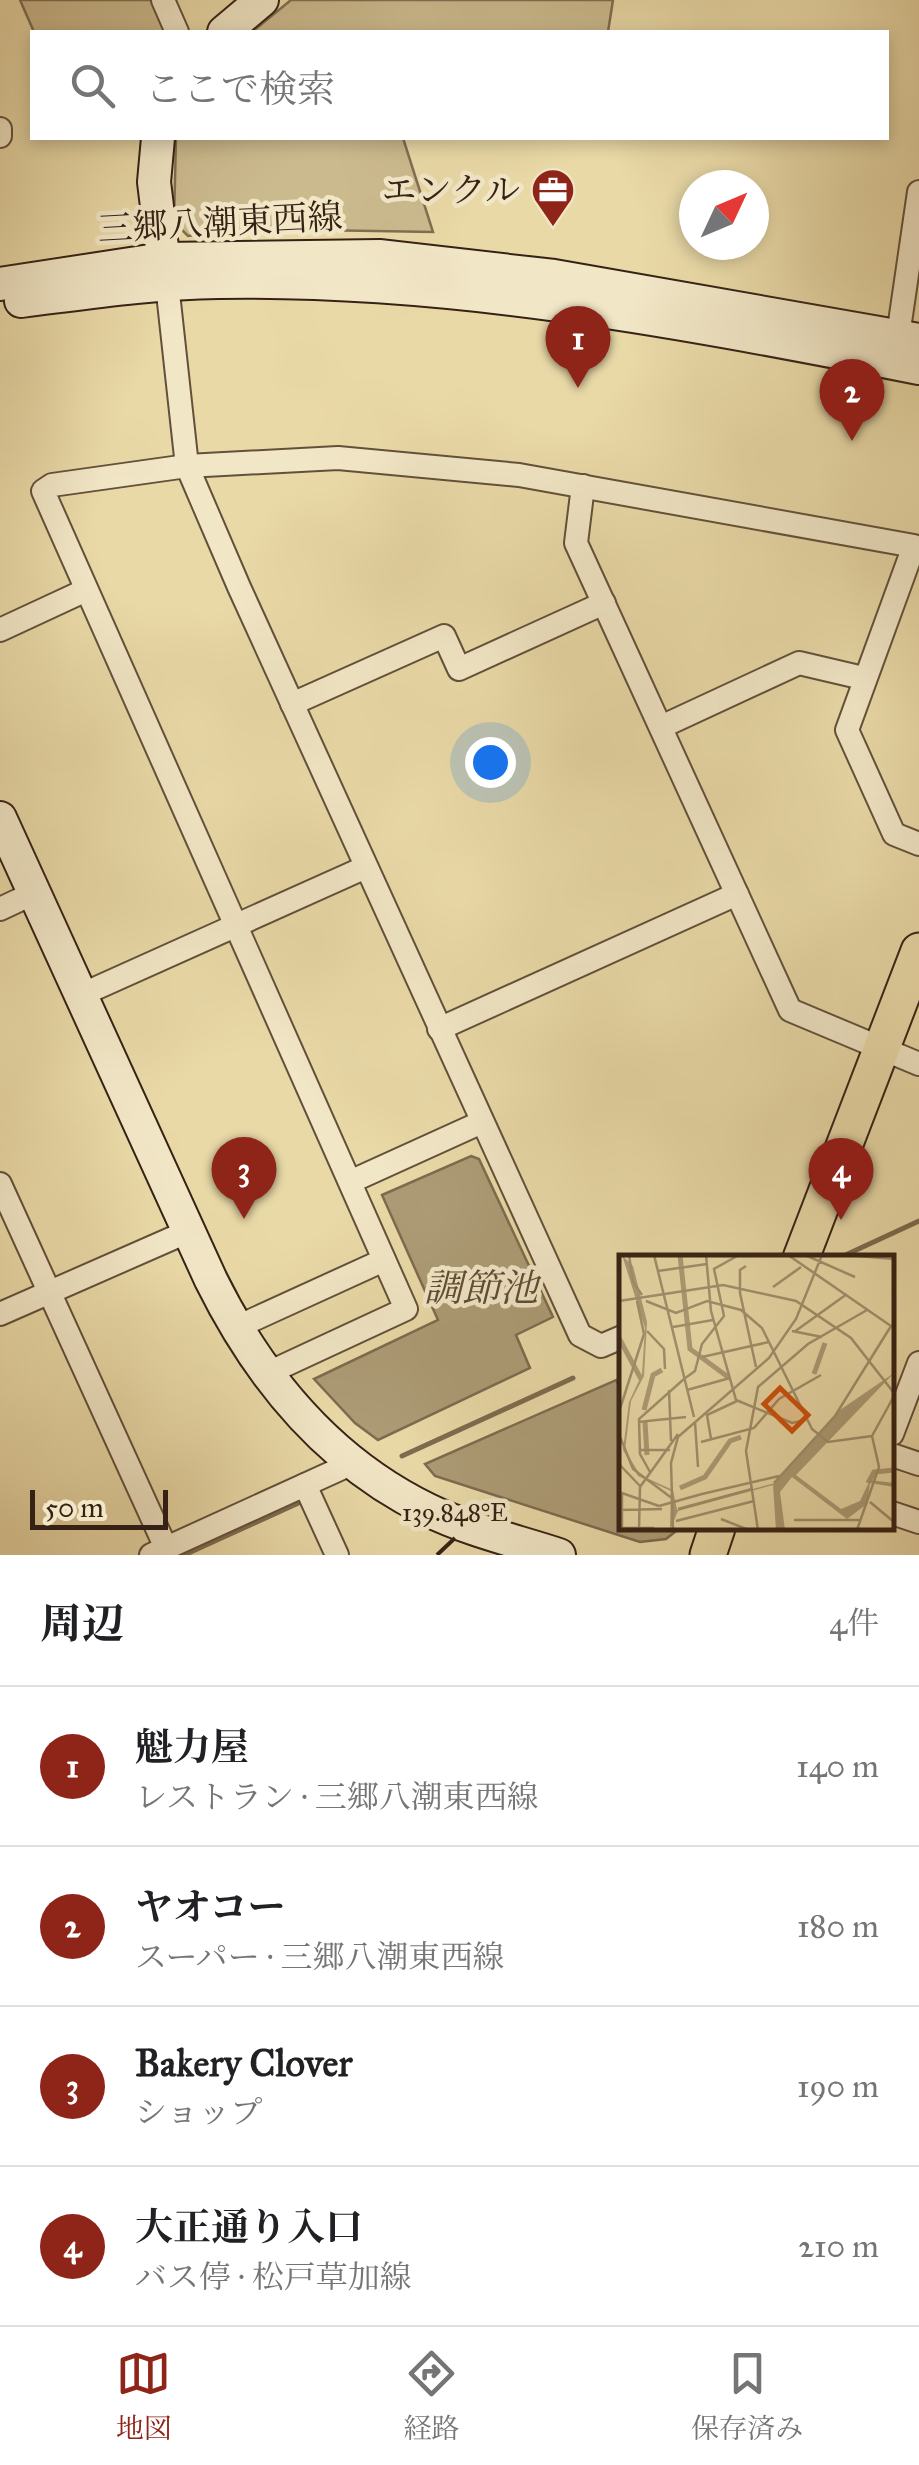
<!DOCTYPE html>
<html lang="ja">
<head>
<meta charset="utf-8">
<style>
	body { margin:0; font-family:"IM FELL Great Primer","Noto Serif JP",serif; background:#f6f6f6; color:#202124 }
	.compass { position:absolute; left:679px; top:170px; width:90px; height:90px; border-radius:50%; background:#fff; box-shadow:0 5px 15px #0003; rotate:46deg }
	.scale { position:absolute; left:30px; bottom:25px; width:138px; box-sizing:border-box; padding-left:10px; border:5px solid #362215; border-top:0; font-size:28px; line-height:35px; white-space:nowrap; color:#362215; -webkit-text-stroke:8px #f1e6c6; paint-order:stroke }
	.you { position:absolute; left:490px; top:762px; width:35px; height:35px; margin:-25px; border:8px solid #fff; border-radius:50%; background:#1a73e8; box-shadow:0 0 0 15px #1a73e833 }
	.badge { display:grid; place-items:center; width:65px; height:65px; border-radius:50%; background:#8f2418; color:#fff; font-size:32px; font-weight:700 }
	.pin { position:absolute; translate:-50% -82px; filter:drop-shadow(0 2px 5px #0008) }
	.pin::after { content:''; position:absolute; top:52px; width:35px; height:30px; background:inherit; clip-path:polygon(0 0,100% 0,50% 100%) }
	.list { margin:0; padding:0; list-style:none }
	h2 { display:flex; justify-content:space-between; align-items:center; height:130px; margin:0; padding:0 40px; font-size:42px }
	h2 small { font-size:32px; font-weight:400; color:#757577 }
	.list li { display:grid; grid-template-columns:65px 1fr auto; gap:30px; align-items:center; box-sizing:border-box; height:160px; padding:0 40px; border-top:2px solid #e0e0e0 }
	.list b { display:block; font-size:38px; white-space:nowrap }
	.list p { margin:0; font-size:32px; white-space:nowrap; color:#757577 }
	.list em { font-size:32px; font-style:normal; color:#757577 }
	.icon { flex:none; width:55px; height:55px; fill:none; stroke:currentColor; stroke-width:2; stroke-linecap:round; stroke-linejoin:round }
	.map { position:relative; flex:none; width:919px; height:1555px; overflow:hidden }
	.search { position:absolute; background:#fff; box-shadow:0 5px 15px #0003; left:30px; right:30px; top:30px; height:110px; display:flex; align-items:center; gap:25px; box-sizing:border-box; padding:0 35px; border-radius:0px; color:#757577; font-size:38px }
	.sheet { height:770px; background:#fff }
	nav { display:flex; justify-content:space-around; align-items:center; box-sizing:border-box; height:140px; border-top:2px solid #e0e0e0; background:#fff; font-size:28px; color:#757577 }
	nav a { display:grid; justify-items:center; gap:5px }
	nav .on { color:#8f2418 }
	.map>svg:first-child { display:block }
	.green { fill:#cbba8e; stroke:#806e52; stroke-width:2.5 }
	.water { fill:#ac9b75; stroke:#7d6b4f; stroke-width:2.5 }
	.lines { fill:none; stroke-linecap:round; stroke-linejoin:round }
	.stream { stroke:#7d6b4f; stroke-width:5 }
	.street-casing { stroke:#63503a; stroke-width:26 }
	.secondary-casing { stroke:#362215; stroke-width:36 }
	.primary-casing { stroke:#362215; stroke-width:39 }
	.street { stroke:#f1e6c6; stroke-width:22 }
	.secondary { stroke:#f1e6c6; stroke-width:32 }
	.primary { stroke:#e9d9a7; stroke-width:35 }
	.ticks { fill:none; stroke:#362215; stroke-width:4 }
	.labels { text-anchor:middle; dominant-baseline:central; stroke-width:9; stroke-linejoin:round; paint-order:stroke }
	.poi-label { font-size:35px; fill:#362215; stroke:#f1e6c6; text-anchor:end }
	.street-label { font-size:35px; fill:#362215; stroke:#f1e6c6 }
	.water-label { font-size:38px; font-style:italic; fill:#5f4c37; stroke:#f1e6c6 }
	.inset-river { fill:none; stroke:#ac9b75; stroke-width:5 }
	.inset-road { fill:none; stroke:#a1906d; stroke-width:2.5 }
	.view { fill:#cd510d; fill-opacity:0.15; stroke:#cd510d; stroke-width:5 }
	.inset-edge { fill:none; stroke:#362215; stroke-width:5 }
	.ticks-label { font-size:25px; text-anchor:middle; fill:#362215; stroke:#f1e6c6; stroke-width:9; stroke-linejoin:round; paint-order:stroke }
</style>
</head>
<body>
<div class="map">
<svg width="919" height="1555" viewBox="0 0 919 1555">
	<rect width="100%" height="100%" fill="#e9d9a7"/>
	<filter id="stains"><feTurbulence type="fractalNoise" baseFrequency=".002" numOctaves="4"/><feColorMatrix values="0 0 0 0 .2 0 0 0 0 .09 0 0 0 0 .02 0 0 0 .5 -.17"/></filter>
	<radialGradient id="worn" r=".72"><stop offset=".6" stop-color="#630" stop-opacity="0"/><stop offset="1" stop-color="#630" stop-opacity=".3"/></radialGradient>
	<!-- green -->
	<g class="green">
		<polygon points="20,0 153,0 168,32 34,32"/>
		<polygon points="291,0 613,0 608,32 252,32"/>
		<polygon points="176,138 403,138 433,232 249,229 188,236 174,222"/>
	</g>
	<!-- water -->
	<g class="water">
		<polygon points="471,1156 479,1159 553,1317 516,1335 530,1368 378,1440 355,1423 314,1379 438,1320 382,1195"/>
		<polygon points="616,1380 622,1392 622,1528 680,1528 666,1539 640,1542 435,1476 425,1464"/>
	</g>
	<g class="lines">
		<!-- stream -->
		<g class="stream">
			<polyline points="839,1258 919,1221"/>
			<polyline points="402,1456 573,1378"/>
			<polyline points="184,1555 305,1500"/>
		</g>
		<!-- street casing -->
		<g class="street-casing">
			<g id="street">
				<polyline points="163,0 177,32"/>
				<polyline points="0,129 0,136"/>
				<polyline points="167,284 187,466 239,587 580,1335 601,1346 622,1337"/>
				<polyline points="898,336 919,192"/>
				<polyline points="583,486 576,543 790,1010 919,1064"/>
				<polyline points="0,630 84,591"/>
				<polyline points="292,704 444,636 459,669 604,603"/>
				<polyline points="661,727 799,663 863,678"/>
				<polyline points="0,909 34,893"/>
				<polyline points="81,995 366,867"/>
				<polyline points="439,1029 737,894"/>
				<polyline points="352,1181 482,1122"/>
				<polyline points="0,1184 166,1548"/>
				<polyline points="0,1314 189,1231"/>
				<polyline points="235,1328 384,1260"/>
				<polyline points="266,1374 406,1309 43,491 52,485 187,466 338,458 519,475 914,546 847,730 894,834 919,844"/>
				<polyline points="892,1434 919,1363"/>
				<polyline points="892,1455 919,1464"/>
				<polyline points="305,1485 337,1555"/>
				<polyline points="892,1513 919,1522"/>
				<polyline points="151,1555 353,1463"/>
			</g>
		</g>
		<!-- secondary casing -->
		<g class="secondary-casing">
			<g id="secondary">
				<polyline points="224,32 262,0"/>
				<polyline points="158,138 154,182 166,280"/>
				<polyline points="0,284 163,259 379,256 554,276 919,340"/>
				<path d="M21,301C86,293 152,283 218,282C454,278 688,323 919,368"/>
				<path d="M0,818L211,1280C259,1377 329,1462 428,1510C469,1530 516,1541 559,1555"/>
			</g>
		</g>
		<!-- primary casing -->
		<g class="primary-casing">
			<g id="primary">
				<polyline points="801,1258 919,951"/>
				<polyline points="708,1555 717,1528"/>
			</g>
		</g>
		<!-- street -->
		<use href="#street" class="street"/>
		<!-- secondary -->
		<use href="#secondary" class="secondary"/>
		<!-- primary -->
		<use href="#primary" class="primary"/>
	</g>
	<!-- ticks -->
	<path class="ticks" d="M437,1555L455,1538"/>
	<!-- icons -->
	<defs>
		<g id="office-pin" transform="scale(2.25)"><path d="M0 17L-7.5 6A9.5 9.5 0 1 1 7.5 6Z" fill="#8f2418" stroke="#f1e6c6"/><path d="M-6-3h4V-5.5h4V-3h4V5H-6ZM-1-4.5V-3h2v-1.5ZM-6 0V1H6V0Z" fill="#fff"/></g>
	</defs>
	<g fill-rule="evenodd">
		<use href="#office-pin" x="553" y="190"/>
	</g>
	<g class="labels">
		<!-- poi labels -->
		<g class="poi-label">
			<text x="520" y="190">エンクル</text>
		</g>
		<!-- street labels -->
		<g class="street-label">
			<text transform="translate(220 223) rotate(-3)">三郷八潮東西線</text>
		</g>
		<!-- water labels -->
		<g class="water-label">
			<text x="481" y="1288">調節池</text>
		</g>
	</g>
	<!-- overview -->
	<g transform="translate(619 1255)">
		<rect width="275" height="275" fill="#e9d9a7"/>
		<path d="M3,0L14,11L28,67L25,121L12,146L6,195L21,220L54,235L58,255L156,228L218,157L275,118L177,220L222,254L241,246L251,225L275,228V232L251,228L248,249L228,264L173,222L161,237L166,275H157L154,230L59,256L51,275L52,236L19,221L4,195L10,147L23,119L26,73Z" fill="#ac9b75"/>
		<path class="inset-river" d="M61,0L71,94L109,122M0,83L22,124M195,119L206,88M25,155L34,120L43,115M26,167L28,200M249,228L255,217L275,215M61,233L86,222L111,186L122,182"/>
		<path class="inset-road" d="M10,0L14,27L23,40M35,0L75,162M87,0L92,56L117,145L173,168L186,165M186,0L236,22M226,0L275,4M127,11L121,15V38L137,112M39,16L88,9M154,32L182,12M0,46L104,30L177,46L232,83L275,138M18,46L25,79M27,46L57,58L88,46L122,55L143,73L193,174L209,187L253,181M54,72L94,65M28,76L45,94L46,114M173,76L203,82M175,77L228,39M83,102L150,87M65,124L76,116L83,89L105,61L95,14L120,0M50,135L52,186M68,135L111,123M0,157L25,79M19,167L67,162M76,167L79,212M0,179L14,214L54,244M253,181L275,141M92,184L88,160L118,146M82,187L135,173L160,144L202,120M20,195H51M0,209L21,231M31,217L21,199L20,164L65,124M155,228L216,161L272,71L169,0M0,237L40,251M83,239L160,221M251,247L275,267M40,251L83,239M59,254L133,234M0,255L43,254M102,264L130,275M175,265H242M57,266L135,246M0,273H35M3,273V238M20,275L21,232L59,179M54,275L52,208L59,182L150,103L177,64L203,0M139,275L127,196L139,132L189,89L248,55M238,275L260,212L253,181"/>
		<path class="view" d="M161,133L189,160L173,176L145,149Z"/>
		<rect width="275" height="275" class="inset-edge"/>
	</g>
	<g class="ticks-label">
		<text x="455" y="1521">139.848°E</text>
	</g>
	<rect width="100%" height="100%" filter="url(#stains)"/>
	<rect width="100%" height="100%" fill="url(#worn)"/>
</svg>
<svg class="compass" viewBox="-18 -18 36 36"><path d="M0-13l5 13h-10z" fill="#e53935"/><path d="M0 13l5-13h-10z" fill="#757577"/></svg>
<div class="scale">50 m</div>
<div class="you"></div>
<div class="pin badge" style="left:578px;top:388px">1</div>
<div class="pin badge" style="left:852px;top:441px">2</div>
<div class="pin badge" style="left:244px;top:1219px">3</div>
<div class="pin badge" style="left:841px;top:1220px">4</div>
<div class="search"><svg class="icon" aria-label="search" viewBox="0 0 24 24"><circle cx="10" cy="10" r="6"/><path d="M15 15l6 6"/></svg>ここで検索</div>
</div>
<section class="sheet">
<h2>周辺<small>4件</small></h2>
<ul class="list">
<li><span class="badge">1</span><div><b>魁力屋</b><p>レストラン · 三郷八潮東西線</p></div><em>140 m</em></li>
<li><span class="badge">2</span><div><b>ヤオコー</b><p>スーパー · 三郷八潮東西線</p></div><em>180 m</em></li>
<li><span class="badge">3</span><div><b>Bakery Clover</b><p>ショップ</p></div><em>190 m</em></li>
<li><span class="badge">4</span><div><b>大正通り入口</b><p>バス停 · 松戸草加線</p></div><em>210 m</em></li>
</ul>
</section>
<nav>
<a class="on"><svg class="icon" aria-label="map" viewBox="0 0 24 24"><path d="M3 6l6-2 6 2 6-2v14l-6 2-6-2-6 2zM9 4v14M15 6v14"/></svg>地図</a>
<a><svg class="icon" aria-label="directions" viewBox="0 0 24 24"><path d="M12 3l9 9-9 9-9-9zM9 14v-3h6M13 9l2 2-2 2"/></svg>経路</a>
<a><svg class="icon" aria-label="saved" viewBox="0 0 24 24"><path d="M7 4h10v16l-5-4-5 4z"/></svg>保存済み</a>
</nav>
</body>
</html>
